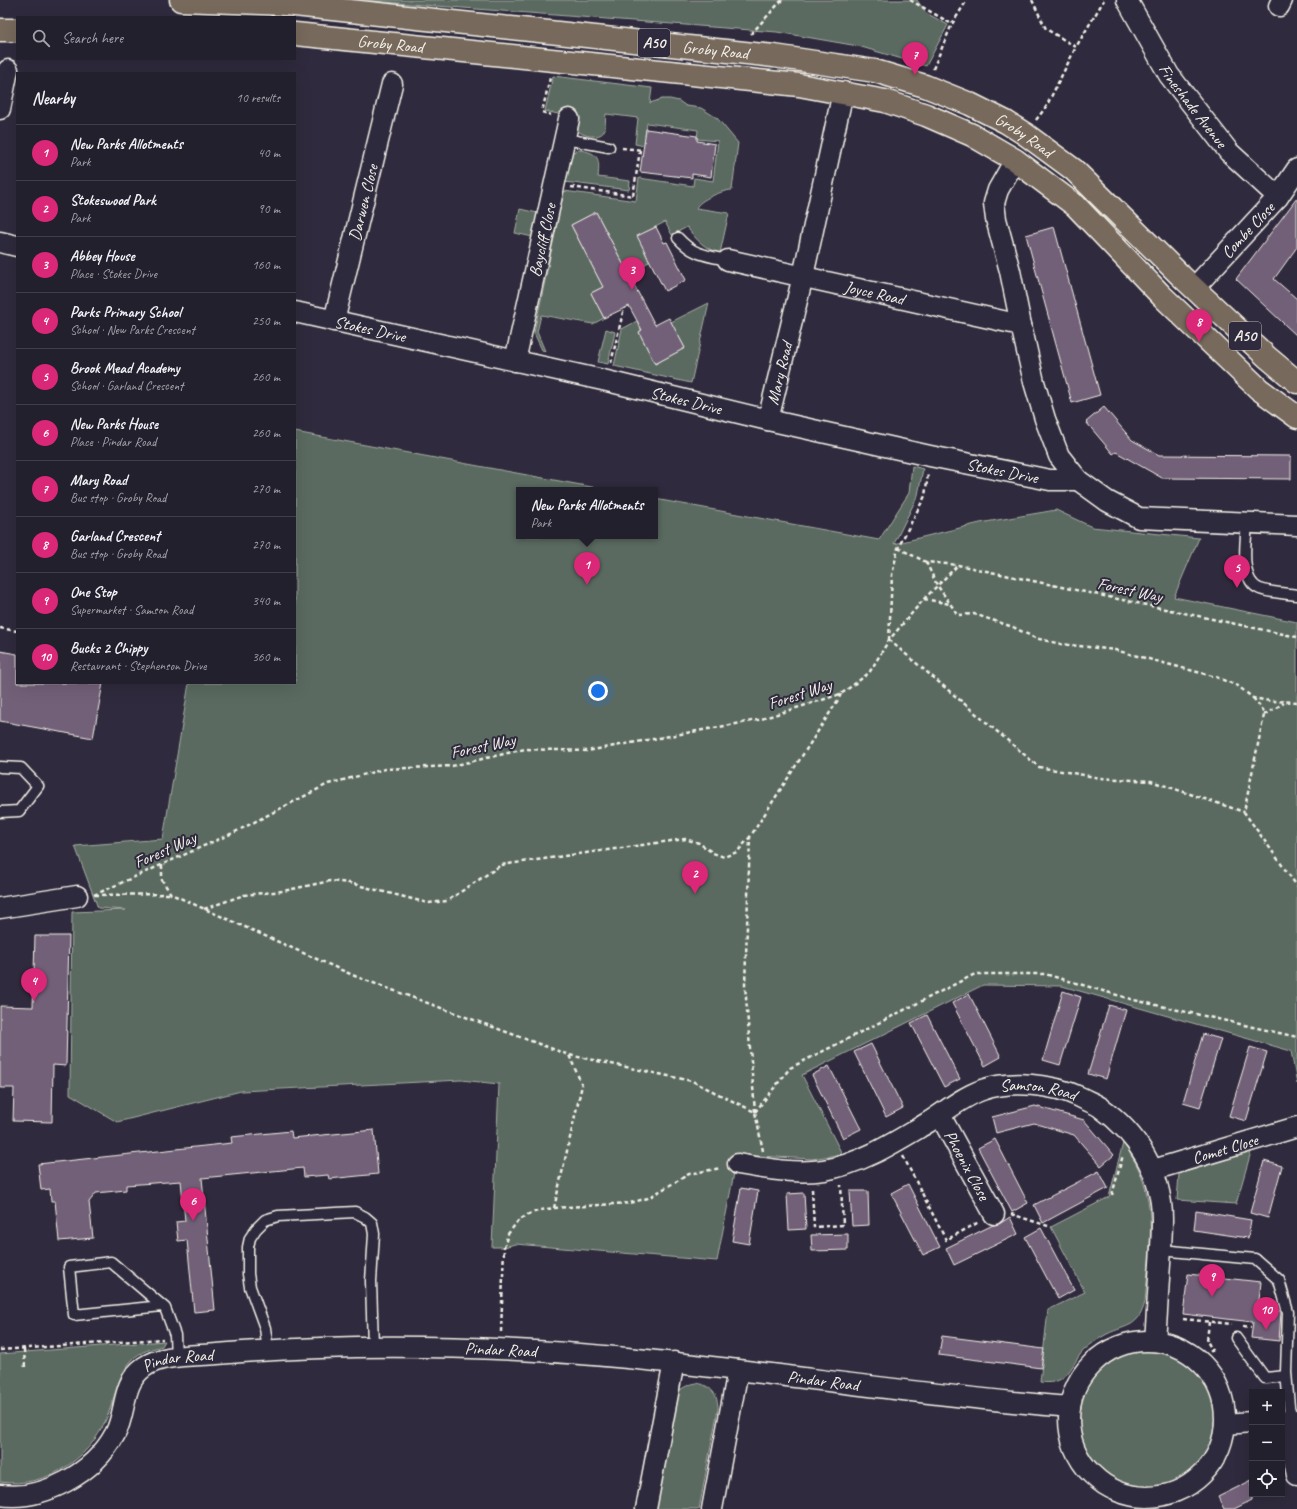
<!DOCTYPE html>
<html lang="en">
<head>
<meta charset="utf-8">
<style>
	body { margin:0; font-family:Caveat,sans-serif; background:#2b2836; color:#f1f3f6 }
	.controls { position:absolute; right:12px; bottom:12px; display:grid; overflow:hidden; border-radius:0px; box-shadow:0 4px 16px #0002 }
	.controls button { width:36px; height:36px; display:grid; place-items:center; padding:0; border:0; border-bottom:1px solid #403e4a; background:#23202e; color:#f1f3f6; font:20px sans-serif }
	.you { position:absolute; left:598px; top:691px; width:14px; height:14px; margin:-10px; border:3px solid #fff; border-radius:50%; background:#1a73e8; box-shadow:0 0 0 6px #1a73e833 }
	.badge { display:grid; place-items:center; width:26px; height:26px; border-radius:50%; background:#db2777; color:#fff; font-size:13px; font-weight:700 }
	.pin { position:absolute; translate:-50% -33px; filter:drop-shadow(0 1px 2px #0008) }
	.pin::after { content:''; position:absolute; top:21px; width:14px; height:12px; background:inherit; clip-path:polygon(0 0,100% 0,50% 100%) }
	.popup { position:absolute; left:516px; top:487px; width:142px; height:52px; box-sizing:border-box; display:grid; place-content:center; border-radius:0px; background:#23202e; filter:drop-shadow(0 1px 3px #0005); font-size:13px; white-space:nowrap; color:#a3a3aa }
	.popup b { font-size:15px; color:#f1f3f6 }
	.popup::after { content:''; position:absolute; left:50%; top:100%; margin-left:-8px; border:8px solid transparent; border-top-color:#23202e }
	.list { margin:0; padding:0; list-style:none }
	h2 { display:flex; justify-content:space-between; align-items:center; height:52px; margin:0; padding:0 16px; font-size:17px }
	h2 small { font-size:13px; font-weight:400; color:#a3a3aa }
	.list li { display:grid; grid-template-columns:26px 1fr auto; gap:12px; align-items:center; box-sizing:border-box; height:56px; padding:0 16px; border-top:1px solid #403e4a }
	.list b { display:block; font-size:15px; white-space:nowrap }
	.list p { margin:0; font-size:13px; white-space:nowrap; color:#a3a3aa }
	.list em { font-size:13px; font-style:normal; color:#a3a3aa }
	.icon { flex:none; width:22px; height:22px; fill:none; stroke:currentColor; stroke-width:2; stroke-linecap:round; stroke-linejoin:round }
	.map { position:relative; flex:none; width:1297px; height:1509px; overflow:hidden }
	.search { position:absolute; background:#23202e; box-shadow:0 4px 16px #0002; left:16px; top:16px; width:280px; height:44px; display:flex; align-items:center; gap:10px; box-sizing:border-box; padding:0 14px; border-radius:0px; color:#a3a3aa; font-size:15px }
	.panel { position:absolute; background:#23202e; box-shadow:0 4px 16px #0002; left:16px; top:72px; width:280px; height:612px; border-radius:0px }
	.map>svg:first-child { display:block }
	.green { fill:#5a6a61; stroke:#a7aea4 }
	.building { fill:#726079; stroke:#f4f1e8 }
	.lines { fill:none; stroke-linecap:round; stroke-linejoin:round }
	.service-casing { stroke:#f4f1e8; stroke-width:13 }
	.minor-casing { stroke:#f4f1e8; stroke-width:23 }
	.primary-casing { stroke:#f4f1e8; stroke-width:25 }
	.path { stroke:#f4f1e8; stroke-width:2.5; stroke-dasharray:4 3; stroke-linecap:butt }
	.service { stroke:#2f2a3d; stroke-width:10 }
	.minor { stroke:#2f2a3d; stroke-width:20 }
	.primary { stroke:#77695c; stroke-width:22 }
	.labels { text-anchor:middle; dominant-baseline:central; stroke-width:4; stroke-linejoin:round; paint-order:stroke }
	.shield { fill:#2f2a3d; stroke:#b9b5b5; stroke-width:1 }
	.shield-label { font-size:16px; font-weight:bold; fill:#f4f1e8 }
	.street-label { font-size:17px; fill:#f4f1e8; stroke:#2f2a3d }
</style>
</head>
<body>
<div class="map">
<svg width="1297" height="1509" viewBox="0 0 1297 1509">
	<rect width="100%" height="100%" fill="#2f2a3d"/>
	<filter id="ink" filterUnits="userSpaceOnUse"><feTurbulence type="fractalNoise" baseFrequency=".025" numOctaves="2"/><feDisplacementMap in="SourceGraphic" scale="8" xChannelSelector="R" yChannelSelector="G"/><feConvolveMatrix kernelMatrix="1 2 1 2 8 2 1 2 1" color-interpolation-filters="sRGB"/></filter>
	<g filter="url(#ink)">
		<!-- green -->
		<g class="green">
			<polygon points="358,0 917,0 926,13 948,25 926,66 858,46 777,32"/>
			<path d="M553,76L652,88L650,103L662,99H670L679,101L686,106L701,108L717,118L738,143L732,190C723,190 699,200 696,208L729,213L720,253C705,249 696,240 687,227L672,235L665,222L638,236L649,262L628,273L596,212L571,225L603,287L591,293L604,318L593,324L541,315L537,332L545,351L542,350L534,333L564,191L636,201L639,178L693,186L694,178L713,181L718,141L697,139L698,130L647,123L644,146L635,144L638,118L606,114C605,119 606,126 604,131C600,140 579,136 576,128C575,126 575,121 575,118L545,111Z"/>
			<path d="M580,150C599,153 600,159 598,177L630,181L629,190L564,182L570,154L575,151Z"/>
			<polygon points="520,209 542,214 537,238 515,233"/>
			<polygon points="709,303 691,383 614,366 622,329 637,321 641,330 639,332 655,364 685,348 671,322"/>
			<polygon points="606,329 615,332 608,364 598,362"/>
			<polygon points="295,432 608,490 519,490 519,536 655,536 655,499 879,540 909,493 912,466 923,469 918,495 894,544 980,523 1056,510 1092,527 1199,538 1174,597 1297,622 1297,1084 1291,1051 1062,986 983,985 802,1075 842,1154 812,1159 740,1155 734,1173 717,1261 515,1244 504,1247 492,1247 499,1084 461,1080 241,1091 117,1122 70,1094 72,912 126,910 98,908 75,846 163,839 189,683 295,683"/>
			<path d="M1123,1143C1161,1194 1150,1243 1145,1302C1138,1328 1128,1324 1107,1334C1099,1338 1091,1344 1084,1350C1076,1358 1071,1373 1061,1379C1054,1383 1047,1383 1040,1382L1048,1310L1085,1292L1051,1227L1109,1197Z"/>
			<polygon points="1251,1152 1236,1204 1177,1200 1179,1174"/>
			<path d="M165,1341L162,1346C152,1349 140,1351 132,1360C119,1374 116,1392 110,1409C96,1455 49,1489 0,1482V1354Z"/>
			<circle cx="1148" cy="1420" r="69"/>
			<path d="M697,1383C712,1386 718,1395 718,1409L699,1509H655L677,1392C684,1387 689,1384 697,1383Z"/>
		</g>
		<!-- building -->
		<g class="building">
			<polygon points="646,129 697,136 697,141 715,144 711,177 692,174 692,178 640,172"/>
			<polygon points="1297,198 1297,247 1274,279 1297,299 1297,336 1236,279"/>
			<polygon points="596,212 655,325 669,318 685,348 655,364 639,332 642,330 629,306 604,318 591,293 603,287 571,225"/>
			<polygon points="656,227 664,243 667,242 686,280 665,291 637,236"/>
			<polygon points="1054,227 1100,395 1072,403 1026,235"/>
			<polygon points="1104,407 1132,440 1159,455 1291,456 1291,479 1162,478 1116,452 1113,454 1086,422"/>
			<polygon points="0,651 17,654 17,683 103,683 93,738 0,721"/>
			<polygon points="35,936 69,936 66,1066 53,1065 52,1122 13,1121 14,1088 0,1088 0,1006 33,1007"/>
			<polygon points="1063,991 1081,997 1060,1065 1043,1060"/>
			<polygon points="969,994 1001,1057 985,1066 952,1003"/>
			<polygon points="1109,1005 1126,1010 1106,1079 1088,1074"/>
			<polygon points="927,1015 960,1079 944,1087 911,1023"/>
			<polygon points="1203,1034 1221,1039 1200,1107 1183,1102"/>
			<polygon points="871,1044 903,1108 886,1117 854,1052"/>
			<polygon points="1250,1047 1267,1052 1246,1121 1229,1116"/>
			<polygon points="829,1066 861,1129 843,1138 812,1075"/>
			<polygon points="1035,1106 1084,1120 1114,1155 1101,1166 1074,1135 1034,1123 996,1133 992,1117"/>
			<polygon points="374,1130 378,1174 329,1179 328,1175 304,1177 303,1168 202,1178 215,1310 194,1312 187,1240 178,1241 176,1222 185,1221 181,1181 126,1185 126,1190 96,1193 89,1202 93,1238 59,1241 55,1201 51,1201 50,1189 41,1190 38,1164 232,1143 231,1137 291,1131 292,1138"/>
			<polygon points="995,1139 1028,1203 1012,1212 978,1148"/>
			<polygon points="1264,1161 1282,1166 1268,1218 1250,1213"/>
			<polygon points="1099,1171 1108,1188 1043,1223 1034,1205"/>
			<polygon points="908,1184 940,1247 923,1255 891,1193"/>
			<polygon points="741,1188 758,1191 749,1244 732,1241"/>
			<polygon points="850,1191 868,1191 869,1225 852,1226"/>
			<polygon points="804,1193 806,1229 789,1230 787,1194"/>
			<polygon points="1196,1211 1251,1220 1248,1238 1194,1230"/>
			<polygon points="1010,1217 1018,1234 954,1265 946,1248 993,1225 999,1224"/>
			<polygon points="1041,1228 1074,1290 1058,1299 1025,1237"/>
			<polygon points="848,1234 848,1250 812,1251 811,1235"/>
			<polygon points="1188,1274 1261,1282 1258,1309 1281,1311 1279,1341 1251,1338 1253,1322 1183,1314"/>
			<polygon points="942,1336 1044,1349 1041,1368 939,1355"/>
			<polygon points="1252,1480 1252,1500 1234,1509 1224,1509 1218,1497"/>
		</g>
		<g class="lines">
			<!-- service casing -->
			<g class="service-casing">
				<g id="service">
					<polyline points="565,139 609,147"/>
					<path d="M678,238C693,255 707,256 728,260"/>
					<path d="M1247,523C1246,541 1239,581 1260,589C1271,593 1285,593 1297,595"/>
					<polyline points="0,767 21,768 38,786 19,811 0,812"/>
					<polyline points="1161,1250 1255,1259 1279,1280 1288,1312 1286,1372 1290,1418"/>
					<polyline points="162,1306 74,1315 69,1267 111,1262 165,1308 175,1335 176,1358"/>
					<polyline points="1236,1338 1265,1378 1286,1376"/>
					<polyline points="268,1351 265,1328 250,1287 248,1274 248,1247 250,1238 256,1229 265,1220 278,1216 355,1212 365,1217 372,1223 374,1234 371,1281 373,1346"/>
				</g>
			</g>
			<!-- minor casing -->
			<g class="minor-casing">
				<g id="minor">
					<path id="s1" d="M1127,0L1169,75L1229,152L1278,197"/>
					<polyline points="1279,6 1282,0"/>
					<polyline points="0,109 8,70"/>
					<polyline points="1015,160 998,190 994,203 996,219 1010,271 1021,325 1034,382 1045,419 1059,456 1078,480 1107,501 1139,518 1297,525"/>
					<polyline points="0,242 17,246"/>
					<path id="s2" d="M728,260L1021,325"/>
					<path id="s3" d="M1194,288L1278,197L1297,169"/>
					<path id="s4" d="M295,312L607,381L768,420L930,456L1050,480H1078"/>
					<path id="s5" d="M334,321L392,84"/>
					<path id="s6" d="M515,361L569,119"/>
					<path id="s7" d="M768,420L803,276L843,92"/>
					<polyline points="0,908 77,896"/>
					<path id="s8" d="M940,1115L994,1214"/>
					<path id="s9" d="M738,1164C766,1169 796,1174 824,1170C861,1164 895,1142 927,1123C945,1112 962,1097 982,1090C1011,1080 1053,1084 1080,1097C1087,1101 1094,1103 1100,1107C1137,1133 1162,1173 1162,1219C1162,1234 1161,1249 1160,1264C1158,1290 1157,1316 1155,1341"/>
					<path id="s10" d="M1153,1170L1297,1127"/>
					<circle cx="1147" cy="1419" r="78"/>
					<polyline points="1290,1418 1292,1451 1297,1475"/>
					<polyline points="1225,1424 1252,1422"/>
					<path id="s11" d="M0,1495C44,1501 94,1473 115,1434C127,1412 121,1383 144,1367C161,1354 196,1356 217,1354C370,1341 523,1346 676,1363C807,1377 938,1397 1070,1407"/>
					<polyline points="646,1509 674,1362"/>
					<polyline points="712,1509 738,1370"/>
				</g>
			</g>
			<!-- primary casing -->
			<g class="primary-casing">
				<g id="primary">
					<path id="s12" d="M181,0L285,4L774,56L875,71L925,86L970,104L1006,122L1025,134L1074,170L1181,276L1267,357L1297,382"/>
					<polyline points="0,30 17,30"/>
					<path id="s13" d="M295,34L799,85L885,101L926,115L972,135L1015,160L1076,206L1161,295L1259,389L1297,417"/>
				</g>
			</g>
			<!-- path -->
			<g class="path">
				<polyline points="910,0 952,24"/>
				<polyline points="1032,0 1046,29 1076,47 1104,0"/>
				<polyline points="751,34 782,0"/>
				<polyline points="933,69 952,24 967,0"/>
				<polyline points="550,78 542,112 551,115"/>
				<polyline points="1036,120 1046,107 1076,47"/>
				<polyline points="622,148 643,150"/>
				<polyline points="571,187 633,196 640,150"/>
				<polyline points="611,363 624,308"/>
				<polyline points="898,548 926,562 958,565 1297,637"/>
				<polyline points="926,562 937,585 958,615 974,614 1013,627 1035,638 1061,644 1115,650 1216,677 1238,686 1253,698 1270,701 1297,702"/>
				<polyline points="924,599 950,604"/>
				<polyline points="0,628 17,631"/>
				<polyline points="889,640 1039,767 1100,778 1151,781 1244,812"/>
				<polyline points="889,640 892,575 898,548 925,496 928,474"/>
				<polyline points="1253,698 1261,707 1264,715 1244,812 1297,886"/>
				<polyline points="1264,715 1284,703"/>
				<polyline points="162,865 162,880 171,894 357,977 569,1055 692,1081 755,1112 763,1151"/>
				<polyline points="94,895 235,832 328,784 385,769 452,766 525,749 587,751 758,720 841,694 869,673 889,640 924,599 958,565"/>
				<polyline points="95,895 171,894"/>
				<polyline points="204,909 244,895 283,891 330,881 349,883 428,903 447,901 501,865 685,839 699,843 713,853 724,857 737,852 750,837"/>
				<polyline points="755,1112 790,1068 975,974 1045,974 1134,1000 1297,1037"/>
				<polyline points="755,1112 745,985 750,837 838,700 841,694"/>
				<polyline points="903,1156 946,1240 979,1222"/>
				<polyline points="812,1189 814,1227 843,1225 841,1185"/>
				<polyline points="1112,1195 1123,1155"/>
				<polyline points="554,1208 582,1085 569,1055"/>
				<polyline points="1011,1214 1051,1227"/>
				<polyline points="1183,1319 1232,1324"/>
				<polyline points="1209,1322 1207,1341 1212,1350 1209,1353"/>
				<polyline points="1243,1326 1251,1327"/>
				<polyline points="501,1332 504,1247 508,1234 518,1221 529,1214 540,1210 554,1208 630,1203 648,1198 689,1174 721,1168"/>
				<polyline points="24,1349 25,1369"/>
				<polyline points="0,1350 163,1339"/>
			</g>
			<!-- service -->
			<use href="#service" class="service"/>
			<!-- minor -->
			<use href="#minor" class="minor"/>
			<!-- primary -->
			<use href="#primary" class="primary"/>
		</g>
	</g>
	<g class="labels">
		<!-- shield labels -->
		<g class="shield">
			<rect x="638" y="29" width="32" height="28" rx="3"/>
			<rect x="1229" y="322" width="32" height="28" rx="3"/>
		</g>
		<g class="shield-label">
			<text x="654" y="43">A50</text>
			<text x="1245" y="336">A50</text>
		</g>
		<!-- street labels -->
		<g class="street-label">
			<text stroke="none"><textPath href="#s13" startOffset="96">Groby Road</textPath></text>
			<text stroke="none"><textPath href="#s12" startOffset="537">Groby Road</textPath></text>
			<text stroke="none"><textPath href="#s1" startOffset="125">Fineshade Avenue</textPath></text>
			<text stroke="none"><textPath href="#s12" startOffset="861">Groby Road</textPath></text>
			<text stroke="none"><textPath href="#s5" startOffset="122">Darwen Close</textPath></text>
			<text stroke="none"><textPath href="#s3" startOffset="79">Combe Close</textPath></text>
			<text stroke="none"><textPath href="#s6" startOffset="124">Baycliff Close</textPath></text>
			<text stroke="none"><textPath href="#s2" startOffset="150">Joyce Road</textPath></text>
			<text stroke="none"><textPath href="#s4" startOffset="77">Stokes Drive</textPath></text>
			<text stroke="none"><textPath href="#s7" startOffset="48">Mary Road</textPath></text>
			<text stroke="none"><textPath href="#s4" startOffset="401">Stokes Drive</textPath></text>
			<text stroke="none"><textPath href="#s4" startOffset="725">Stokes Drive</textPath></text>
			<text transform="translate(1130 590) rotate(12)">Forest Way</text>
			<text transform="translate(800 694) rotate(-18)">Forest Way</text>
			<text transform="translate(483 746) rotate(-12)">Forest Way</text>
			<text transform="translate(165 850) rotate(-24)">Forest Way</text>
			<text stroke="none"><textPath href="#s9" startOffset="322">Samson Road</textPath></text>
			<text stroke="none"><textPath href="#s10" startOffset="75">Comet Close</textPath></text>
			<text stroke="none"><textPath href="#s8" startOffset="57">Phoenix Close</textPath></text>
			<text stroke="none"><textPath href="#s11" startOffset="571">Pindar Road</textPath></text>
			<text stroke="none"><textPath href="#s11" startOffset="247">Pindar Road</textPath></text>
			<text stroke="none"><textPath href="#s11" startOffset="895">Pindar Road</textPath></text>
		</g>
	</g>
</svg>
<div class="controls">
<button>+</button>
<button>−</button>
<button><svg class="icon" aria-label="locate" viewBox="0 0 24 24"><circle cx="12" cy="12" r="6"/><path d="M12 2v4M12 18v4M2 12h4M18 12h4"/></svg></button>
</div>
<div class="you"></div>
<div class="pin badge" style="left:587px;top:585px">1</div>
<div class="popup"><b>New Parks Allotments</b>Park</div>
<div class="pin badge" style="left:695px;top:894px">2</div>
<div class="pin badge" style="left:632px;top:290px">3</div>
<div class="pin badge" style="left:34px;top:1001px">4</div>
<div class="pin badge" style="left:1237px;top:588px">5</div>
<div class="pin badge" style="left:193px;top:1221px">6</div>
<div class="pin badge" style="left:915px;top:75px">7</div>
<div class="pin badge" style="left:1199px;top:342px">8</div>
<div class="pin badge" style="left:1212px;top:1297px">9</div>
<div class="pin badge" style="left:1266px;top:1330px">10</div>
<div class="search"><svg class="icon" aria-label="search" viewBox="0 0 24 24"><circle cx="10" cy="10" r="6"/><path d="M15 15l6 6"/></svg>Search here</div>
<section class="panel">
<h2>Nearby<small>10 results</small></h2>
<ul class="list">
<li><span class="badge">1</span><div><b>New Parks Allotments</b><p>Park</p></div><em>40 m</em></li>
<li><span class="badge">2</span><div><b>Stokeswood Park</b><p>Park</p></div><em>90 m</em></li>
<li><span class="badge">3</span><div><b>Abbey House</b><p>Place · Stokes Drive</p></div><em>160 m</em></li>
<li><span class="badge">4</span><div><b>Parks Primary School</b><p>School · New Parks Crescent</p></div><em>250 m</em></li>
<li><span class="badge">5</span><div><b>Brook Mead Academy</b><p>School · Garland Crescent</p></div><em>260 m</em></li>
<li><span class="badge">6</span><div><b>New Parks House</b><p>Place · Pindar Road</p></div><em>260 m</em></li>
<li><span class="badge">7</span><div><b>Mary Road</b><p>Bus stop · Groby Road</p></div><em>270 m</em></li>
<li><span class="badge">8</span><div><b>Garland Crescent</b><p>Bus stop · Groby Road</p></div><em>270 m</em></li>
<li><span class="badge">9</span><div><b>One Stop</b><p>Supermarket · Samson Road</p></div><em>340 m</em></li>
<li><span class="badge">10</span><div><b>Bucks 2 Chippy</b><p>Restaurant · Stephenson Drive</p></div><em>360 m</em></li>
</ul>
</section>
</div>
</body>
</html>
